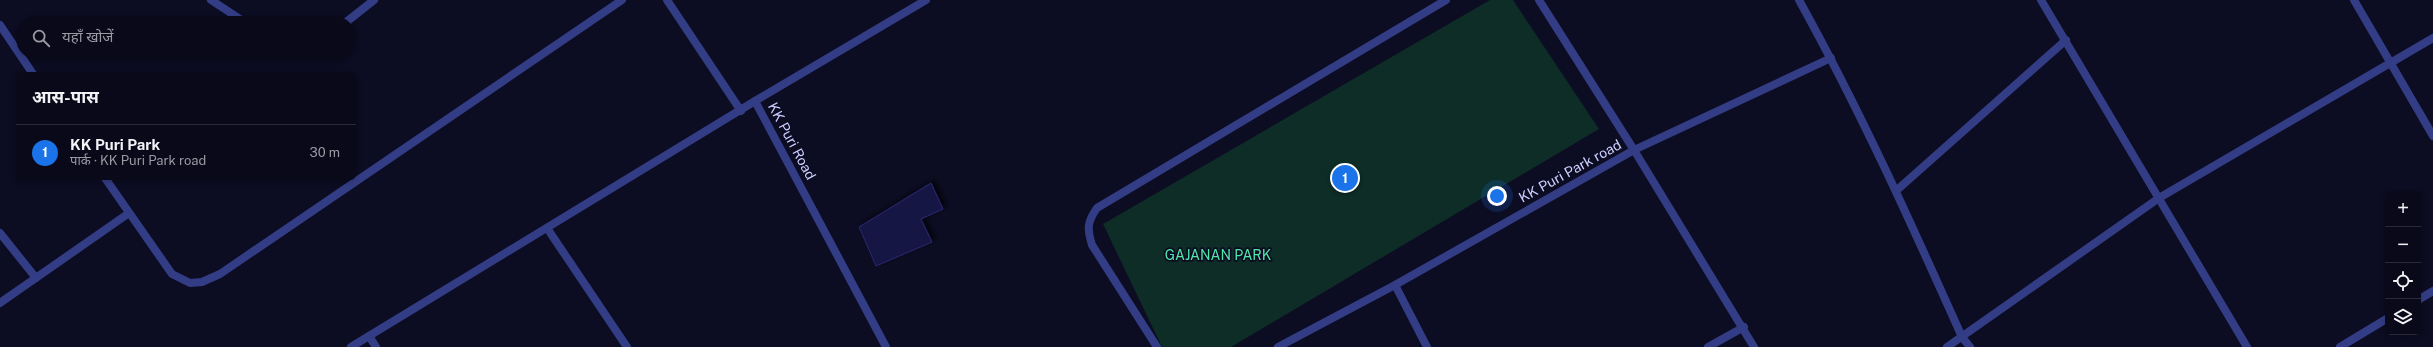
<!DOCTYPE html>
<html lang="hi">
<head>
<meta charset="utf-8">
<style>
	body { margin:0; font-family:"Public Sans","Noto Sans Devanagari",sans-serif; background:#121223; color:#f1f3f6 }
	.controls { position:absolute; right:12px; bottom:12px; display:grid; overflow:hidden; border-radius:6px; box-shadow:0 2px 6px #0003 }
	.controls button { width:36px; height:36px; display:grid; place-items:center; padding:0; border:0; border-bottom:1px solid #292a39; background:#09091a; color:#f1f3f6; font:20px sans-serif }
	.you { position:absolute; left:1497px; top:196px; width:14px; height:14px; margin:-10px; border:3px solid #fff; border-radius:50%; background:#1a73e8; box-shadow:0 0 0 6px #1a73e833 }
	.badge { display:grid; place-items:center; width:26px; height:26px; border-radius:50%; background:#1a73e8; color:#fff; font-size:13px; font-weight:700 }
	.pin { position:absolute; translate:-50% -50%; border:2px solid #fff; box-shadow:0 1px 4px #0006 }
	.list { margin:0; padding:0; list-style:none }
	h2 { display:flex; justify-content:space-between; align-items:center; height:52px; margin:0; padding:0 16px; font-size:17px }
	h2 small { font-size:13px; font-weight:400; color:#999aa2 }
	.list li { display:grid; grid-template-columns:26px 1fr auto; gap:12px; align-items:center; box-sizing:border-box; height:56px; padding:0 16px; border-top:1px solid #292a39 }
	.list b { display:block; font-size:15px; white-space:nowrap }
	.list p { margin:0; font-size:13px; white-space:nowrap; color:#999aa2 }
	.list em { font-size:13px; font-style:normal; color:#999aa2 }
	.icon { flex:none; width:22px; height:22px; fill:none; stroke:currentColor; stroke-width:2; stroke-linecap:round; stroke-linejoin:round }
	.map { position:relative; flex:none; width:2433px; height:347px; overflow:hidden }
	.search { position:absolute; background:#09091a; box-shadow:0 2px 6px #0003; left:16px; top:16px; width:340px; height:44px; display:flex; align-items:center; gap:10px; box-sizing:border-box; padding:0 14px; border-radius:22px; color:#999aa2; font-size:15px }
	.panel { position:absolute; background:#09091a; box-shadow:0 2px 6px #0003; left:16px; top:72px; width:340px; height:108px; border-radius:6px }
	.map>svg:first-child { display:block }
	.green { fill:#0e2d27 }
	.building { fill:#191745; stroke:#2a2772; filter:url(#shadow) }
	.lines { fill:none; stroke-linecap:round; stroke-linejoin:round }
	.minor { stroke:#333d85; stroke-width:8 }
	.labels { text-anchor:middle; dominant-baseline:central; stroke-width:3.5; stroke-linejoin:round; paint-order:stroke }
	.street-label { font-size:14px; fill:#cdcfff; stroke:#0c0c22 }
	.park-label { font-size:14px; fill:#51e7aa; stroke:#0c0c22 }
</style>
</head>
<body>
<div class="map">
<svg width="2433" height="347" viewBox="0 0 2433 347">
	<defs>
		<filter id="shadow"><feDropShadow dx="3.5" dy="-3.5" stdDeviation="2" flood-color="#0009"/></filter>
	</defs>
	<rect width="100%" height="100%" fill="#0c0c22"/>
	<!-- green -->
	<polygon class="green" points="1490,0 1513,0 1599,129 1231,347 1162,347 1103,224"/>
	<!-- building -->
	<polygon class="building" points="931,183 943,209 921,219 932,242 876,266 859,227"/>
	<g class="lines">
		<!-- minor -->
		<g class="minor">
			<polyline points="211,0 246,23"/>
			<polyline points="667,0 741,111"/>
			<path d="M1799,0C1860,110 1911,223 1962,337L1970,347"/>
			<polyline points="2041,0 2247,347"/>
			<polyline points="2354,0 2433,136"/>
			<polyline points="345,23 374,0"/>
			<polyline points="0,25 33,74"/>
			<polyline points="105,178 172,274 190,283 202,282 220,274 622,0"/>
			<polyline points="1897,190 2066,40"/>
			<polyline points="547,228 627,347"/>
			<polyline points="0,233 36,278"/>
			<polyline points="1395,285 1427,347"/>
			<polyline points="2418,300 2433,291"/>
			<polyline points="0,303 129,213"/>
			<polyline points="369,336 376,347"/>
			<polyline points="351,347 755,101"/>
			<polyline points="886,347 755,101 926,0"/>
			<path d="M1157,347L1092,245C1087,229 1087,222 1097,208L1446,0"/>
			<polyline points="1278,347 1395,285 1634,150 1539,0"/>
			<polyline points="1708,347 1744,327"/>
			<polyline points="1754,347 1634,150 1831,58"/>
			<polyline points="1947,347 2159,198 2433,38"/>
			<polyline points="2340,347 2388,318"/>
		</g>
	</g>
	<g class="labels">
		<!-- street labels -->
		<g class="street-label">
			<text transform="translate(792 141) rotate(62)">KK Puri Road</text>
			<text transform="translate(1570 171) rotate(-29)">KK Puri Park road</text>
		</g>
		<!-- park labels -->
		<g class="park-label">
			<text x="1218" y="255">GAJANAN PARK</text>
		</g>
	</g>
</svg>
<div class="controls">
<button>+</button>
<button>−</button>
<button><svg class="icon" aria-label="locate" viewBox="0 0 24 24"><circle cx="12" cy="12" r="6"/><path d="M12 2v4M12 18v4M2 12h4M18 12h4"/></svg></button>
<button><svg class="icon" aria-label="layers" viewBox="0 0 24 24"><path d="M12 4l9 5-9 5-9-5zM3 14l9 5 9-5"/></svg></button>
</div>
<div class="you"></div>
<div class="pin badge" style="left:1345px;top:178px">1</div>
<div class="search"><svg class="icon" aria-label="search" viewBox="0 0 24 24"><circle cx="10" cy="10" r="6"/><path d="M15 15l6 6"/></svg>यहाँ खोजें</div>
<section class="panel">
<h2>आस-पास<small></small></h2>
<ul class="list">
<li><span class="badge">1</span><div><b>KK Puri Park</b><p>पार्क · KK Puri Park road</p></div><em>30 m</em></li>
</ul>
</section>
</div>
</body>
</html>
